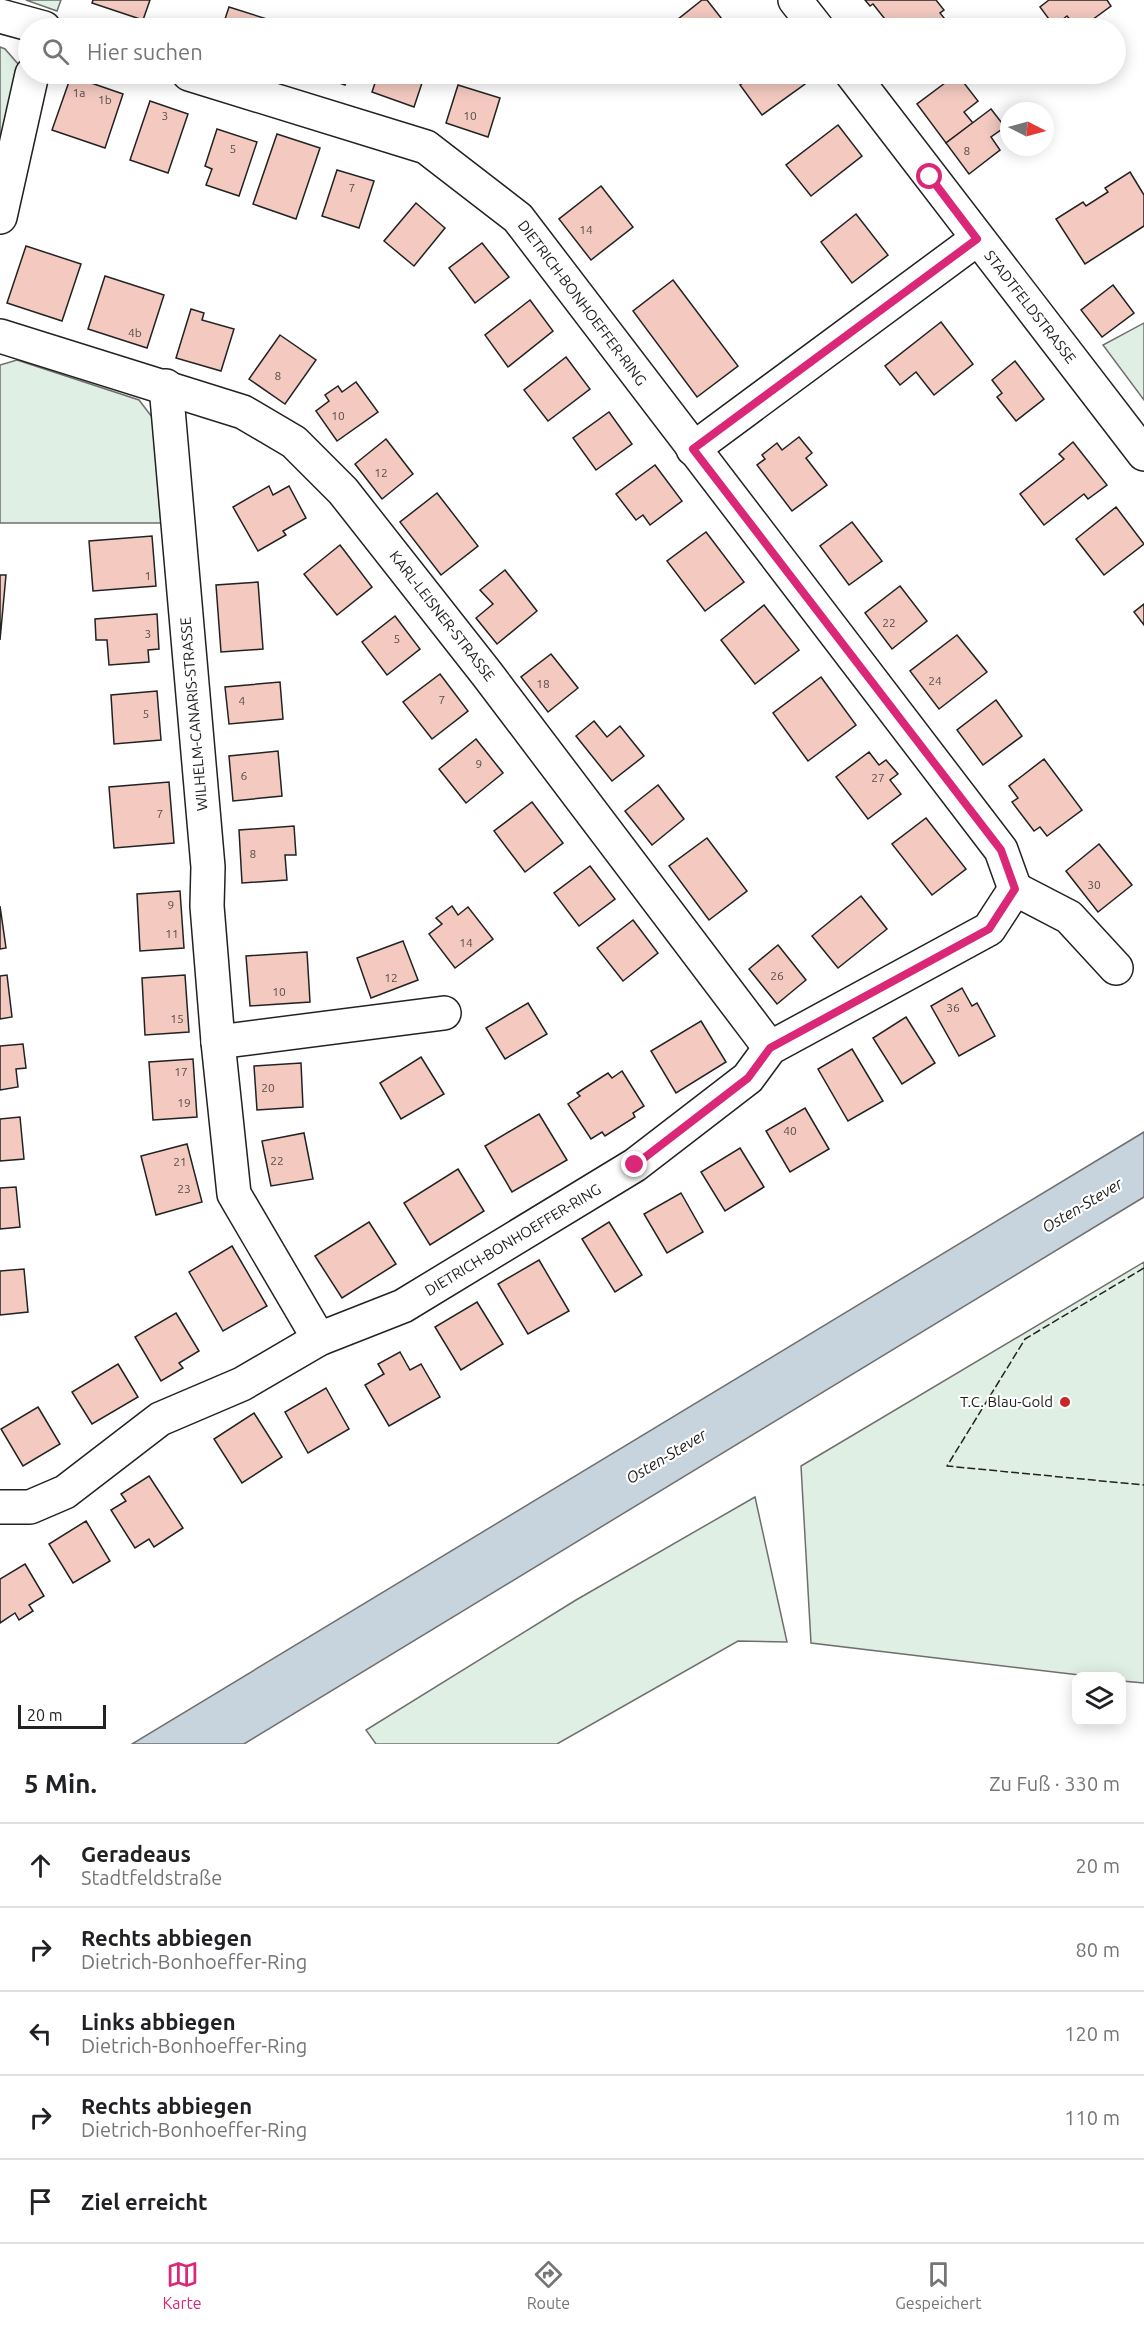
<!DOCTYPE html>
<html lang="de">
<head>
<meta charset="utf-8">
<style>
	:root { --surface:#fff; --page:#f2f2f2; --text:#202124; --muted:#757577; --line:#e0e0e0; --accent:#db2777 }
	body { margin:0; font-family:Ubuntu,sans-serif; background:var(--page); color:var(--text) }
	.controls { position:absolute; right:18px; bottom:18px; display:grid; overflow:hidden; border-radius:12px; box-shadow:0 3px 15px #0003 }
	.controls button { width:54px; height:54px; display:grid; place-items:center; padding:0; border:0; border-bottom:2px solid var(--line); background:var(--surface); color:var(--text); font:30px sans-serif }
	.compass { position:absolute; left:1000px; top:102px; width:54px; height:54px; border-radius:50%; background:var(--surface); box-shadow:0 3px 15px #0003; rotate:96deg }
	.scale { position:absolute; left:18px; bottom:15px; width:88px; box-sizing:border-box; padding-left:6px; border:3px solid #222; border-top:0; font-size:16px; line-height:21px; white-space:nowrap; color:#222; -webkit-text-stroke:4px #fff; paint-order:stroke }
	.stop { position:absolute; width:18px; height:18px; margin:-14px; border:4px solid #db2777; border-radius:50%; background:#fff }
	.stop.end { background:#db2777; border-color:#fff; box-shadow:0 2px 6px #0008 }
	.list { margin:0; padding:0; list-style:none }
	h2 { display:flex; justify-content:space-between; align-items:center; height:78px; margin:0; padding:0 24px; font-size:26px }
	h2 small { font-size:20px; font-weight:400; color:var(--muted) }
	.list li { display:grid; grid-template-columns:39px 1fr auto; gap:18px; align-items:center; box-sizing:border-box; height:84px; padding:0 24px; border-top:2px solid var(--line) }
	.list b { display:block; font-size:22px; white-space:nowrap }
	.list p { margin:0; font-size:20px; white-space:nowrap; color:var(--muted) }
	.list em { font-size:20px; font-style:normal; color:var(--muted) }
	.icon { flex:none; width:33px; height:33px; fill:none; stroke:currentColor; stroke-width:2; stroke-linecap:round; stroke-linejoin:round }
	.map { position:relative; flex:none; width:1144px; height:1744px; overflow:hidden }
	.search { position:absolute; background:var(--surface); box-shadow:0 3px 15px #0003; left:18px; right:18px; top:18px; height:66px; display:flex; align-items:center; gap:15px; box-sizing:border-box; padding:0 21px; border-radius:33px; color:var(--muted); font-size:22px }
	.sheet { height:498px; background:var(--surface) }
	nav { display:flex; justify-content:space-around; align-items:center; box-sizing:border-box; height:84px; border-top:2px solid var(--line); background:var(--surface); font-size:16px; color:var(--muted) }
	nav a { display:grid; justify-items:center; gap:3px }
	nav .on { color:var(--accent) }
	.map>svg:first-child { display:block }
</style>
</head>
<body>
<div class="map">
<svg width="1144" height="1744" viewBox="0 0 1144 1744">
	<rect width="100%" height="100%" fill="#fff"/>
	<g fill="#e0efe3" stroke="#6f6f6f" stroke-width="1.5">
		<path d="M26,0H61L57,11Z"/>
		<path d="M0,47L5,49L26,73L0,217Z"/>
		<path d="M1144,323V400L1103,345Z"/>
		<path d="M17,360L139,400L152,417L161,523H0V365Z"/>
		<path d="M1144,1262V1683L1122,1681V1676H1088L811,1643L801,1466Z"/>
		<path d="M755,1497L787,1642L738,1641L557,1744H376L366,1730L576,1600Z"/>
	</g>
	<path fill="#c7d3dd" stroke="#6f6f6f" stroke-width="1.5" d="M1144,1132V1197L244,1744H132Z"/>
	<g fill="#f3c9c0" stroke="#222" stroke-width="1.5">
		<path d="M93,0H150L143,20L92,3Z"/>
		<path d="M702,0H707L729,28H683L677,20Z"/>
		<path d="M865,0H936L944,10L940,13L952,28H892L873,4L870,6Z"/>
		<path d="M1049,0H1107L1111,6L1081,28H1077L1067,16L1054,26L1040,7Z"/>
		<path d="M229,7L270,20L267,28H222Z"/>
		<path d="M314,74H349L345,85Z"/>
		<path d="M378,74H425L414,107L372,92Z"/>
		<path d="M755,74H797L805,84L762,115L740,85Z"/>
		<path d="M957,74L978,101L964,112L973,123L946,143L917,104Z"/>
		<path d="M71,76L123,94L105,148L52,130Z"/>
		<path d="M458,85L500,98L488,137L446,123Z"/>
		<path d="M150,101L188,114L168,173L130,160Z"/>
		<path d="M991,109L1005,127L991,137L1000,150L969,174L946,143Z"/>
		<path d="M838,125L862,156L811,196L786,165Z"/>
		<path d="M217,129L257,142L239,196L206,185L212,169L205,166Z"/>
		<path d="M277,134L320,148L296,219L253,204Z"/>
		<path d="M337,170L374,181L359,228L322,216Z"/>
		<path d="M1130,172L1144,195V226L1085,264L1056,219L1083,202L1086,206L1108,192L1105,188Z"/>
		<path d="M601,186L633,227L591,260L559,219Z"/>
		<path d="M416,203L445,228L414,266L384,241Z"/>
		<path d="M856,214L888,255L852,283L821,242Z"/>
		<path d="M482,243L509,277L475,303L449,268Z"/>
		<path d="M26,246L81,264L62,321L7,303Z"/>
		<path d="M105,276L164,295L147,348L88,329Z"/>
		<path d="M673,280L738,366L697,397L633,311Z"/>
		<path d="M1113,285L1134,313L1102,337L1081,310Z"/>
		<path d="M530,300L553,331L508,367L485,335Z"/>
		<path d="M191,309L204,313L202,320L234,329L221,371L176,358Z"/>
		<path d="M941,322L973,364L934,395L916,372L900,385L885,366Z"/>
		<path d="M280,335L316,360L285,404L249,379Z"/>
		<path d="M566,357L590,389L548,421L524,390Z"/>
		<path d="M1015,361L1044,399L1016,421L997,397L1002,393L992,380Z"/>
		<path d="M356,382L378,412L337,441L316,411L329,401L325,395L338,386L342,392Z"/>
		<path d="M609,412L632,444L596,470L573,438Z"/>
		<path d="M799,437L812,453L806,458L827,485L792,511L757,465L765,459L762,455L777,443L782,450Z"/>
		<path d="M386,439L413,474L382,499L355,464Z"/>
		<path d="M1073,442L1107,485L1088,499L1084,494L1044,525L1020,494L1064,459L1059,454Z"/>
		<path d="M655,465L682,501L650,525L643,515L636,520L616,494Z"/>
		<path d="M269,486L273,495L289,486L306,518L283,531L286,535L258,551L233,507Z"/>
		<path d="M437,493L478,546L441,575L400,522Z"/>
		<path d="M1116,507L1144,544L1104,575L1076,539Z"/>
		<path d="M852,522L882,561L849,585L820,546Z"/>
		<path d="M706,532L744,582L705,611L667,561Z"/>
		<path d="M152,536L156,586L93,591L89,541Z"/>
		<path d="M340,545L372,587L337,615L304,574Z"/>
		<path d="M505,570L537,611L497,644L476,618L493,604L480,590Z"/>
		<path d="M0,575H6L0,640Z"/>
		<path d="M258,582L263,649L221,652L216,585Z"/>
		<path d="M900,586L927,621L892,649L865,613Z"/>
		<path d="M1144,604V625L1134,612Z"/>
		<path d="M764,605L799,650L755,684L721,640Z"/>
		<path d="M157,614L159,649L148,650L149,662L109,665L107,640H96L95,619Z"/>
		<path d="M395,616L420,649L387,675L362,642Z"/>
		<path d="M957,635L987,672L939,709L910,671Z"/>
		<path d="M551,654L578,688L548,712L521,677Z"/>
		<path d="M440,674L468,711L432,739L403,702Z"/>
		<path d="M821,677L856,725L808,761L773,713Z"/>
		<path d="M280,682L283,719L229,724L225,687Z"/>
		<path d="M157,691L161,740L114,744L111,695Z"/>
		<path d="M996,700L1022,736L983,765L957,730Z"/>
		<path d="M594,721L607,737L620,726L644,756L612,781L576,736Z"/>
		<path d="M476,739L503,773L466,803L439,769Z"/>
		<path d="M278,751L282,796L233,801L229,756Z"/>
		<path d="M869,752L879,765L886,760L898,774L890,780L901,794L868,819L836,777Z"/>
		<path d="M1044,759L1082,810L1047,836L1040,827L1034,831L1012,802L1018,798L1009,786Z"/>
		<path d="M169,782L174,843L114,848L109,787Z"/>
		<path d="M658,785L684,819L652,845L625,811Z"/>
		<path d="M532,802L563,843L525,872L494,831Z"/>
		<path d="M926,818L966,869L932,895L892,844Z"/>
		<path d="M294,826L296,855H285L287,880L242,883L239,830Z"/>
		<path d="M707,838L747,891L709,920L669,866Z"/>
		<path d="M1099,844L1132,885L1098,912L1066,871Z"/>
		<path d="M590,866L615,899L579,926L554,893Z"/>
		<path d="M180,891L184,948L140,951L137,894Z"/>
		<path d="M861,896L887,929L838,968L812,936Z"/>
		<path d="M0,906L6,948L0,949Z"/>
		<path d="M452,906L458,915L468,907L493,939L455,968L429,934L442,924L436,918Z"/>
		<path d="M633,920L658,953L623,981L597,948Z"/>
		<path d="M403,941L418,980L371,998L357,958Z"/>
		<path d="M778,945L806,980L777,1004L749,969Z"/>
		<path d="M307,952L310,1002L250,1006L246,956Z"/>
		<path d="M7,975L12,1017L0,1019V976Z"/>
		<path d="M185,975L189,1032L145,1035L142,978Z"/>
		<path d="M962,988L972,1006L977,1003L995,1036L959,1056L931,1006Z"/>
		<path d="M528,1003L547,1034L505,1059L486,1028Z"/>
		<path d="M906,1017L935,1063L902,1084L873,1038Z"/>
		<path d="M701,1021L726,1062L676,1093L651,1051Z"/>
		<path d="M23,1044L26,1068L16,1069L18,1087L0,1090V1046Z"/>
		<path d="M852,1049L883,1101L848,1121L818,1069Z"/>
		<path d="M421,1057L444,1094L401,1119L380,1083Z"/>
		<path d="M193,1059L197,1117L153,1120L149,1062Z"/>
		<path d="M301,1063L303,1107L257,1110L254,1066Z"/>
		<path d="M622,1071L644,1106L633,1113L635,1117L605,1136L602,1132L591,1139L568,1104L580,1096L577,1093L608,1073L612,1078Z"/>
		<path d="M805,1108L829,1149L790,1172L766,1131Z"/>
		<path d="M539,1114L567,1160L512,1192L485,1146Z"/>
		<path d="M20,1117L24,1159L0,1161V1119Z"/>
		<path d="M304,1133L313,1179L271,1186L262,1141Z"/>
		<path d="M187,1144L202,1202L156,1215L141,1156Z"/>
		<path d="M740,1148L764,1187L725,1211L701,1172Z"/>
		<path d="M458,1169L484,1211L430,1245L404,1203Z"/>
		<path d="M16,1187L20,1227L0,1229V1188Z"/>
		<path d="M681,1193L703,1232L667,1253L644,1214Z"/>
		<path d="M369,1222L396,1264L342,1298L315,1256Z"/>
		<path d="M609,1222L642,1275L615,1292L582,1239Z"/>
		<path d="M232,1246L267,1306L223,1331L189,1272Z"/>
		<path d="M539,1260L569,1311L528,1334L498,1284Z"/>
		<path d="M24,1269L28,1312L0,1315V1271Z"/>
		<path d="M477,1302L503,1344L461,1370L435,1327Z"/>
		<path d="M176,1313L199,1351L179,1363L183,1368L161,1381L135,1337Z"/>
		<path d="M400,1352L410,1370L421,1364L440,1397L389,1426L365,1385L384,1374L378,1364Z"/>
		<path d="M118,1364L138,1397L92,1424L72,1392Z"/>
		<path d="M326,1388L349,1429L308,1453L285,1412Z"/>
		<path d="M38,1407L60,1444L23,1466L1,1429Z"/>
		<path d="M254,1413L282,1457L242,1483L214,1439Z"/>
		<path d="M149,1476L183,1528L154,1547L149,1539L135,1548L111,1510L126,1501L121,1494Z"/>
		<path d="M86,1521L110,1561L73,1583L49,1544Z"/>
		<path d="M25,1564L44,1596L29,1605L33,1611L19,1620L15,1613L0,1623V1579Z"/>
	</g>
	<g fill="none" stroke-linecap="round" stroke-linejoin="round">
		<g stroke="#222" stroke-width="36">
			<g id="minor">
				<path d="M795,0L817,28"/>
				<path d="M0,16L44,28"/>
				<path d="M852,74L1144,454"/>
				<path d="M0,217L32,74"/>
				<path d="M0,336L243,412L294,442L343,491L487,674L770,1048"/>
				<path d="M166,386L208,867L207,906L218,1042L234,1194L319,1339"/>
				<path d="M693,449L977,239"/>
				<path d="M1015,889L1069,917L1116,968"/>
				<path d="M218,1042L444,1013"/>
				<path d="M0,1507H30L65,1492L160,1419L242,1384L319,1339L403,1306L635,1165L748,1078L770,1048L989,929L1015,889L1001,850L518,218L426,147L189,74"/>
			</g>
		</g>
		<use href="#minor" stroke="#fff" stroke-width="33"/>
		<path stroke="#222" stroke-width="1.5" stroke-dasharray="8 3" stroke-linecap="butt" d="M1144,1268L1025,1339L947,1466L1144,1485"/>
	</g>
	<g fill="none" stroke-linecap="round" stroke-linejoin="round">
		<path stroke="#db2777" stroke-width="8" d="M635,1165L748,1078L770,1048L989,929L1015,889L1001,850L693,449L977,239L930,177"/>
	</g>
	<circle fill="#c62828" stroke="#fff" stroke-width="2" cx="1065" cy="1402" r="6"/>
	<g text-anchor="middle" stroke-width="4.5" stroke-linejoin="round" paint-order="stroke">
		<g font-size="12" fill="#564c4a">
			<text x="79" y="97">1a</text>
			<text x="105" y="104">1b</text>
			<text x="165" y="120">3</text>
			<text x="470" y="120">10</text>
			<text x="233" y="153">5</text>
			<text x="967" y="155">8</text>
			<text x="352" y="192">7</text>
			<text x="586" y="234">14</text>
			<text x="135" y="337">4b</text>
			<text x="278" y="380">8</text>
			<text x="338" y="420">10</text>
			<text x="381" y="477">12</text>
			<text x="148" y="580">1</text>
			<text x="889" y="627">22</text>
			<text x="148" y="638">3</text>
			<text x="397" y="643">5</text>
			<text x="935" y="685">24</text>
			<text x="543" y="688">18</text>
			<text x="442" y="704">7</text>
			<text x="242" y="705">4</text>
			<text x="146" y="718">5</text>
			<text x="479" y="768">9</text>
			<text x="244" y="780">6</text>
			<text x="878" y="782">27</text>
			<text x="160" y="818">7</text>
			<text x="253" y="858">8</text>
			<text x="1094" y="889">30</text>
			<text x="171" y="909">9</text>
			<text x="172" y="938">11</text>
			<text x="466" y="947">14</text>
			<text x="777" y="980">26</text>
			<text x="391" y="982">12</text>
			<text x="279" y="996">10</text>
			<text x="953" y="1012">36</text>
			<text x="177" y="1023">15</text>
			<text x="181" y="1076">17</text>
			<text x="268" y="1092">20</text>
			<text x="184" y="1107">19</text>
			<text x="790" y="1135">40</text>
			<text x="277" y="1165">22</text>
			<text x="180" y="1166">21</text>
			<text x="184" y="1193">23</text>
		</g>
		<g font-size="15" fill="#222" stroke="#fff">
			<text transform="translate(582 303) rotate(53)" y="5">DIETRICH-BONHOEFFER-RING</text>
			<text transform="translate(1030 307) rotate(52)" y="5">STADTFELDSTRASSE</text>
			<text transform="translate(442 616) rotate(52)" y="5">KARL-LEISNER-STRASSE</text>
			<text transform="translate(194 714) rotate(-95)" y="5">WILHELM-CANARIS-STRASSE</text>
			<text transform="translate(513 1240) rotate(-31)" y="5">DIETRICH-BONHOEFFER-RING</text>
		</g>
		<g font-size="15" fill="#222" stroke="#fff" text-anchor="end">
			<text x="1053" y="1407">T.C. Blau-Gold</text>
		</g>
		<g font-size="16" font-style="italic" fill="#222" stroke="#fff">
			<text transform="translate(1082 1205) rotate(-31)" y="6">Osten-Stever</text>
			<text transform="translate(666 1456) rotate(-31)" y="6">Osten-Stever</text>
		</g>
	</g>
</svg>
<div class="controls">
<button><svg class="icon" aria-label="layers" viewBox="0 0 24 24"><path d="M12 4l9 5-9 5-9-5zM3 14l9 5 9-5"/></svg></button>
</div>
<svg class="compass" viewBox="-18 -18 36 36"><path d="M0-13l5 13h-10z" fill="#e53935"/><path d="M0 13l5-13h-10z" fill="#757577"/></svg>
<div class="scale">20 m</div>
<div class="stop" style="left:930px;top:177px"></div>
<div class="stop end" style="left:635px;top:1165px"></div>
<div class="search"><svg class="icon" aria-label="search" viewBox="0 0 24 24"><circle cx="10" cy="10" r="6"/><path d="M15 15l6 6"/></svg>Hier suchen</div>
</div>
<section class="sheet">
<h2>5 Min.<small>Zu Fuß · 330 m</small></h2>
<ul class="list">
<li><svg class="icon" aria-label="ahead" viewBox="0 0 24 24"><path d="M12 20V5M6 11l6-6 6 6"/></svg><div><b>Geradeaus</b><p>Stadtfeldstraße</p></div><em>20 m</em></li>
<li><svg class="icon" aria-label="right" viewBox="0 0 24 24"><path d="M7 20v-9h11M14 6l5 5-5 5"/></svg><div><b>Rechts abbiegen</b><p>Dietrich-Bonhoeffer-Ring</p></div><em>80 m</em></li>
<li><svg class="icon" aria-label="left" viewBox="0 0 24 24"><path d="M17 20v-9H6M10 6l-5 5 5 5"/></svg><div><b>Links abbiegen</b><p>Dietrich-Bonhoeffer-Ring</p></div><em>120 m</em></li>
<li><svg class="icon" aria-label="right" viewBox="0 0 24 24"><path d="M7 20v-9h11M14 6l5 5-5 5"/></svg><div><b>Rechts abbiegen</b><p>Dietrich-Bonhoeffer-Ring</p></div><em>110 m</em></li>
<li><svg class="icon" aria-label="arrive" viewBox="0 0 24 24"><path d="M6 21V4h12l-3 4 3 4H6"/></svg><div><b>Ziel erreicht</b></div></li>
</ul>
</section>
<nav>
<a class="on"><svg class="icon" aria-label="map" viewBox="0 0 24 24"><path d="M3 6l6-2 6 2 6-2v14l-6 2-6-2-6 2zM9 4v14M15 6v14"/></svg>Karte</a>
<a><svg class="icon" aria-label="directions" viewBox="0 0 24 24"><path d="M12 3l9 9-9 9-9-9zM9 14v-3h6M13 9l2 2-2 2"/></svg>Route</a>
<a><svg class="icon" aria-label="saved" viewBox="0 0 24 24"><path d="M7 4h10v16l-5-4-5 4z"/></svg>Gespeichert</a>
</nav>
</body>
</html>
